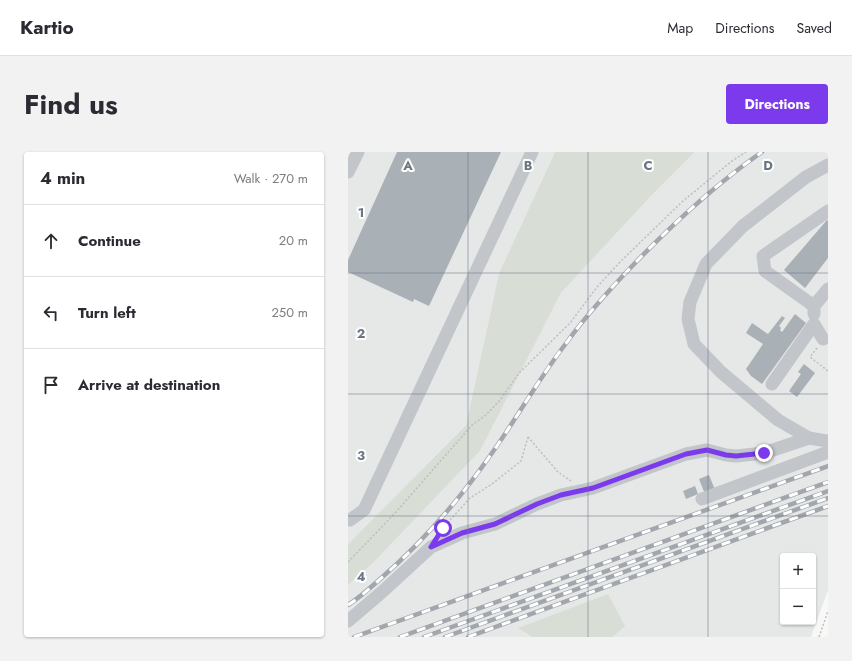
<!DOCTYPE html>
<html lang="en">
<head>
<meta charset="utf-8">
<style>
	:root { --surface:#fff; --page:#f2f2f3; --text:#2b2b33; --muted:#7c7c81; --line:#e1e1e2; --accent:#7c3aed }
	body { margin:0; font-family:Jost,sans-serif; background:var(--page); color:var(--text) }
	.controls { position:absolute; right:12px; bottom:12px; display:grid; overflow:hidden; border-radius:4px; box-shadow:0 1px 3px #0004 }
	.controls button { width:36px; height:36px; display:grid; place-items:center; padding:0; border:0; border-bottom:1px solid var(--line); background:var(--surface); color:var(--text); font:20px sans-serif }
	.stop { position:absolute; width:12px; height:12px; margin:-9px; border:3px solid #7c3aed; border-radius:50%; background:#fff }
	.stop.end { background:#7c3aed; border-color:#fff; box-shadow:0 1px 4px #0008 }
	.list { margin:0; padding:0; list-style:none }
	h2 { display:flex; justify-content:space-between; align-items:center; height:52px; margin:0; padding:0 16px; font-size:17px }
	h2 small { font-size:13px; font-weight:400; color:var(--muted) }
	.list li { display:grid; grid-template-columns:26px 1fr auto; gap:12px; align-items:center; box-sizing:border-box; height:72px; padding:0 16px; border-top:1px solid var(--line) }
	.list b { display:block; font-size:15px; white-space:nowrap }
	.list em { font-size:13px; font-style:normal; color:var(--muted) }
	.icon { flex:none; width:22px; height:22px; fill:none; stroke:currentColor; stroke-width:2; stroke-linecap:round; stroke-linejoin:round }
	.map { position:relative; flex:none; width:480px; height:485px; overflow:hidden; border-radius:4px }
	header { display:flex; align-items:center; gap:24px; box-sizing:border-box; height:56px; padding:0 20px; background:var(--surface); border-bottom:1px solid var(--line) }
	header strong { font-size:19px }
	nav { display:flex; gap:22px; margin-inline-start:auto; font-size:14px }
	.intro { display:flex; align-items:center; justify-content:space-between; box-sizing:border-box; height:96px; padding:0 24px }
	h1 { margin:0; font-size:28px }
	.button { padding:10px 18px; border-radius:4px; background:var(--accent); color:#fff; font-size:14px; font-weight:700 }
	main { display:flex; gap:24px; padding:0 24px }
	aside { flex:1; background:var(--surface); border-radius:4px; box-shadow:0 1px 3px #0004 }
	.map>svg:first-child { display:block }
</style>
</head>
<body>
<header>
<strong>Kartio</strong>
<nav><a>Map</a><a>Directions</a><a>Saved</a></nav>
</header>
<div class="intro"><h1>Find us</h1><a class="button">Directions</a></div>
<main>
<aside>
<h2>4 min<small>Walk · 270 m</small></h2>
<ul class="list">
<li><svg class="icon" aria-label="ahead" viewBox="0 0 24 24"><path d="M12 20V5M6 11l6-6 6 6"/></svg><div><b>Continue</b></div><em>20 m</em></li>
<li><svg class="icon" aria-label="left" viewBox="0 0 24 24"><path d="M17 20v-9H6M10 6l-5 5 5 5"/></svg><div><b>Turn left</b></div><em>250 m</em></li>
<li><svg class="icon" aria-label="arrive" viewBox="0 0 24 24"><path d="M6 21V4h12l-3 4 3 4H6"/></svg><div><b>Arrive at destination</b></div></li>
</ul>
</aside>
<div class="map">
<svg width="480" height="485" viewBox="0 0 480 485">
	<rect width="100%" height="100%" fill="#f8f8f6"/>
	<g fill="#e6e7e7" fill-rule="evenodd">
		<path d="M0,0H207L151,121L118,273L0,392Z"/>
		<path d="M347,0H480V438L463,485H0V433L24,412L132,299L213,141L302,45ZM435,404H465V470H435Z"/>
	</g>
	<g fill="#d8ddd5">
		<path d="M207,0H347L302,45L213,141L132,299L24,412L0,433V392L118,273L151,121Z"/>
		<path d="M260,442L277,474L264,485H185L170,476Z"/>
	</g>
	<g fill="#a9b0b6">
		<path d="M49,0H153L81,154L66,147L65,150L0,120V108Z"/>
		<path d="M479,68L480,69V106L457,136L436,118Z"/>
		<path d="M447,162L458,171L414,232L403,224L398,217L415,192L398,181L404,171L420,182L434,164L437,166L431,174L433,176L432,178L434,180Z"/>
		<path d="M456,212L467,221L449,245L441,239L453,222L450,220Z"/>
		<path d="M361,323L367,338L357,342L351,327Z"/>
		<path d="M347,334L350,342L338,347L335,339Z"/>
	</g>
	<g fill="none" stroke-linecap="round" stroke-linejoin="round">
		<g stroke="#bcbec1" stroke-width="1.5" stroke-dasharray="2 2" stroke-linecap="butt">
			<path d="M469,196L462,205L480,219"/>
			<path d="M180,285L210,320L223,329"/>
			<path d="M94,377L122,346L144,332L173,309L180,285"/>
			<path d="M0,410L48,360L124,273L138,263L152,248L172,220L222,171L249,135L272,110L336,48L384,9L398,0"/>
			<path d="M471,485L480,459"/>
		</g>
		<g stroke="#c2c5c9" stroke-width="13">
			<path d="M0,20L10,0"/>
			<path d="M466,154L417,119L415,104L480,59"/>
			<path d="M466,162V154L480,137"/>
			<path d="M424,232L466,172L475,187"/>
			<path d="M461,286L430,268L373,220L346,192L340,167L342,150L358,112L395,74L458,25L480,13"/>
			<path d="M354,347L480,300"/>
			<path d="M0,368H2L16,358L184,0"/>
			<path d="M0,469L34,440L83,395L114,381L147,372L189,352L213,343L245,336L338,302L359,298L378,303L388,304L416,301L461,286L480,289"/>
		</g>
		<g stroke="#a1a7ad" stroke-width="4.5">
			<g id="rail">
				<path d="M0,453C11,446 21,437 31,428C75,390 112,347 144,301C170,264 192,225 219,190C240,161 263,136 288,110C327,70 368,32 414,0"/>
				<path d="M6,485L480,314"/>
				<path d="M52,485L480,330"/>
				<path d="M76,485L480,339"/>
				<path d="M97,485L480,346"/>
				<path d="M120,485L480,354"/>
			</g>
		</g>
		<use href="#rail" stroke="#fff" stroke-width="3" stroke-dasharray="9" stroke-linecap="butt"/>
	</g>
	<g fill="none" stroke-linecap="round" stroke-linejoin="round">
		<path stroke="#7c3aed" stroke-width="5" d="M95,376L83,395L114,381L147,372L189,352L213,343L245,336L338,302L359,298L378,303L388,304L416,301"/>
	</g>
	<path fill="none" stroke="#697785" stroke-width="1" stroke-opacity="0.55" d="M120,0V485M240,0V485M360,0V485M0,121H480M0,242H480M0,364H480"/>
	<g font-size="13" text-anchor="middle" font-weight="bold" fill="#697785" stroke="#fff" stroke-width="4" stroke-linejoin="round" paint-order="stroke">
		<text x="60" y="18">A</text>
		<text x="180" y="18">B</text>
		<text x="300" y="18">C</text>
		<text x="420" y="18">D</text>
		<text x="13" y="65">1</text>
		<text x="13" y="186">2</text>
		<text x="13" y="308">3</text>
		<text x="13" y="429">4</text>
	</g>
</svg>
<div class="controls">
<button>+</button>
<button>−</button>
</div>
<div class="stop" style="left:95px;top:376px"></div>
<div class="stop end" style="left:416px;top:301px"></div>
</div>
</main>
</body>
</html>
